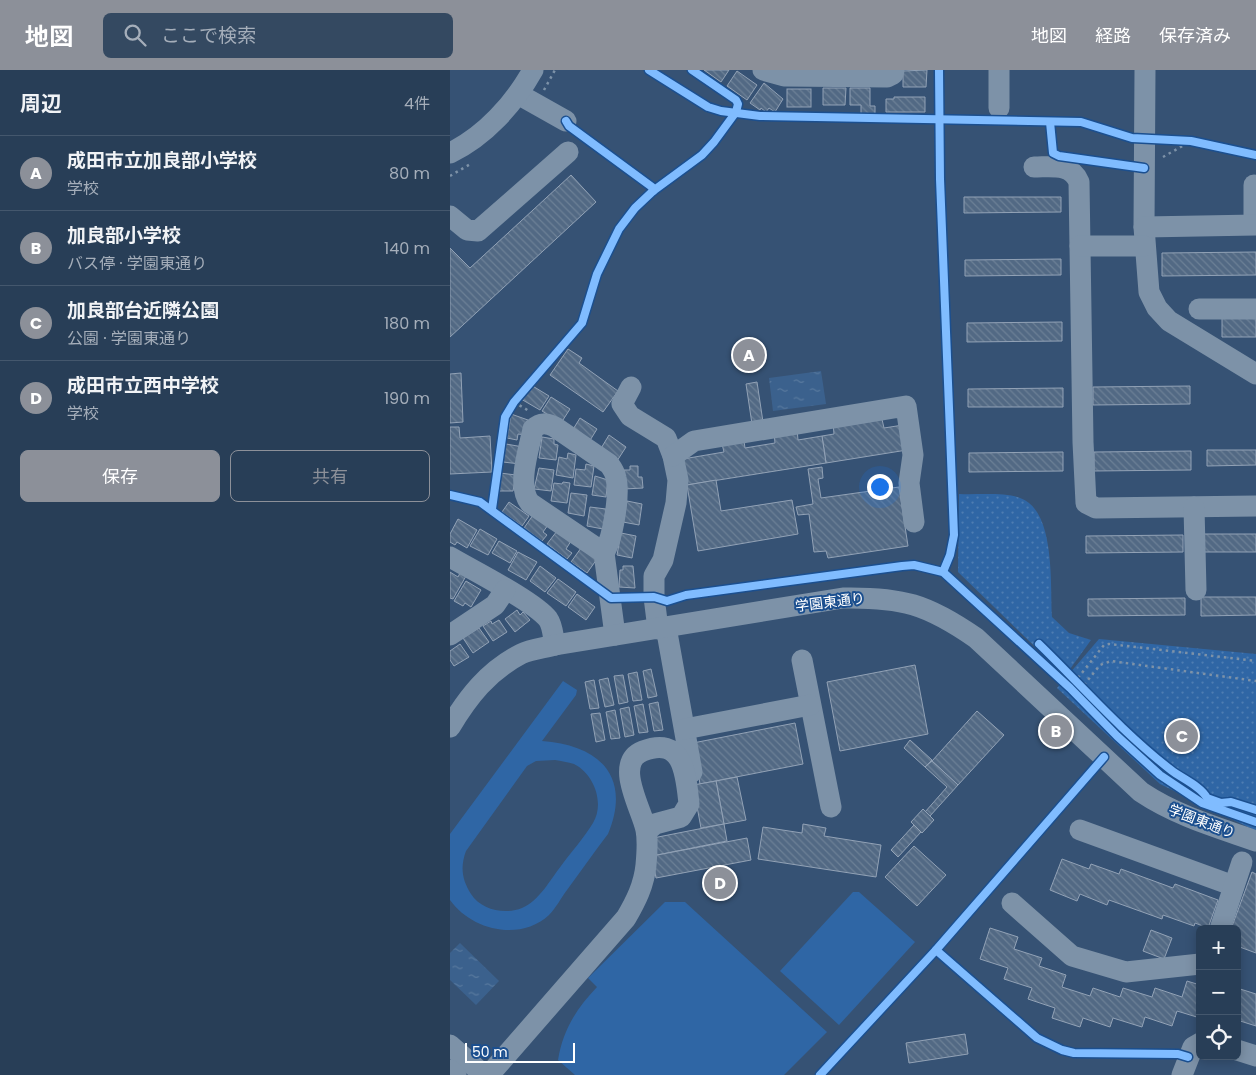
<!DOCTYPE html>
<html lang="ja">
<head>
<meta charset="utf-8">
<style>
	:root { --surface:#283e57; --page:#344961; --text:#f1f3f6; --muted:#a5aeba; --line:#44576d; --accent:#8c9099 }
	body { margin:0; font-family:Poppins,"Noto Sans JP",sans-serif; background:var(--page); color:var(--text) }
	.controls { position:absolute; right:15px; bottom:15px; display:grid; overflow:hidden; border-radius:8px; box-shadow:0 2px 12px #0003 }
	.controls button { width:45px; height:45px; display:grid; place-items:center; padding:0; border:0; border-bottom:1px solid var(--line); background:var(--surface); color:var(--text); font:25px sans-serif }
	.scale { position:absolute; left:15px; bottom:12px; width:110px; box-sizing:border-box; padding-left:5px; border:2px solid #fff; border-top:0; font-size:14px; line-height:18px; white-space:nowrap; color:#fff; -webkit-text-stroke:4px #1b4f8f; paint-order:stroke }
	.you { position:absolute; left:429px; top:416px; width:18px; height:18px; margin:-12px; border:4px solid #fff; border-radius:50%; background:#1a73e8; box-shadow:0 0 0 8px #1a73e833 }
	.badge { display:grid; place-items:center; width:32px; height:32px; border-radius:50%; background:var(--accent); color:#fff; font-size:16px; font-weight:700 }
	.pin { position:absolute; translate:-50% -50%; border:2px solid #fff; box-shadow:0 1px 5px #0006 }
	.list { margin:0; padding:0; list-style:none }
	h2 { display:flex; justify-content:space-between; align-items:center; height:65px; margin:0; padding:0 20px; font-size:21px }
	h2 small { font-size:16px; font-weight:400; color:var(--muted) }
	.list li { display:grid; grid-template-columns:32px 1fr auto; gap:15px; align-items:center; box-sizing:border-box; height:75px; padding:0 20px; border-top:1px solid var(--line) }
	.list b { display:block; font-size:19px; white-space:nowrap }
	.list p { margin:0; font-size:16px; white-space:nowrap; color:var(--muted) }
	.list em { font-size:16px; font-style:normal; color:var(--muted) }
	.actions { display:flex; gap:10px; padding:15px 20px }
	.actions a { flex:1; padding:11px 0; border:1px solid var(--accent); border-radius:8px; text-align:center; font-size:18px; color:var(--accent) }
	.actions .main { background:var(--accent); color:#fff }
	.icon { flex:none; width:28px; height:28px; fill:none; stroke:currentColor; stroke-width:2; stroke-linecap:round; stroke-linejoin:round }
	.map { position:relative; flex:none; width:806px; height:1005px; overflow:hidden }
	header { display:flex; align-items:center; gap:30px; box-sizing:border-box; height:70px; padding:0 25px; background:var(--accent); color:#fff }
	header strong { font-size:24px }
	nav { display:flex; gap:28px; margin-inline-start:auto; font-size:18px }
	.search { width:350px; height:45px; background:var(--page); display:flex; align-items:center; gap:12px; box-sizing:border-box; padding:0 18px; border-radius:8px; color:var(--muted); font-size:19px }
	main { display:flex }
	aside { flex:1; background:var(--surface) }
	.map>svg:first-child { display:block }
</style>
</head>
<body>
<header>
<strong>地図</strong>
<div class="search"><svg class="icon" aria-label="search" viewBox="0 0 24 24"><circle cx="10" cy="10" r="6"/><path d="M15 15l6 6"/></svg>ここで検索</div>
<nav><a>地図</a><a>経路</a><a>保存済み</a></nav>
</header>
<main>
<aside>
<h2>周辺<small>4件</small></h2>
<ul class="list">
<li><span class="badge">A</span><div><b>成田市立加良部小学校</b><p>学校</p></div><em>80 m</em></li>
<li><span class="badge">B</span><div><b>加良部小学校</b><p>バス停 · 学園東通り</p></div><em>140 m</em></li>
<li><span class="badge">C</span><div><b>加良部台近隣公園</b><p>公園 · 学園東通り</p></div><em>180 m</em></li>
<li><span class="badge">D</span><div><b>成田市立西中学校</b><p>学校</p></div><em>190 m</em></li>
</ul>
<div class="actions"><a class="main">保存</a><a>共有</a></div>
</aside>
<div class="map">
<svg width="806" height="1005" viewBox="0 0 806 1005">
	<defs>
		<pattern id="park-dots" width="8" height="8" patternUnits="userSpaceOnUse" patternTransform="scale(1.25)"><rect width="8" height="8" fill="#2f66a5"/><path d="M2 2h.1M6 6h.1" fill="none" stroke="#4e7db2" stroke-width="1.8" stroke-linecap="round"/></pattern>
		<pattern id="water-ripples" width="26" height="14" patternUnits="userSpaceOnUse" patternTransform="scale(1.25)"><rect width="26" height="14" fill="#3b618d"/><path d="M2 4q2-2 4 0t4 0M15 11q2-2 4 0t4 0" fill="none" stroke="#58799e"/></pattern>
		<pattern id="building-back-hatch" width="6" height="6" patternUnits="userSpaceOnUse" patternTransform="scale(1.25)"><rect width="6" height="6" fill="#526984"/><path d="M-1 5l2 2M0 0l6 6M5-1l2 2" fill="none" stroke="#6c8096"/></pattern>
	</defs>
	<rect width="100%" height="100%" fill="#365274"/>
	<g fill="url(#park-dots)">
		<path d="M509,424C526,425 555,422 570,428C606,440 600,516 602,547L619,563L641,570L615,606L508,502Z"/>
		<path d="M649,569L806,584V761L710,714L607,618Z"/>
	</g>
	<g fill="#2f66a5" fill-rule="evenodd">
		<path d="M113,611L127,620L126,625L92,671C149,675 182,706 158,764C144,782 131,801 117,820C111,828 106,838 99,845C70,872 21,860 0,830V764ZM105,690C111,691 118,692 124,694C144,704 155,733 143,753C134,768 121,782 111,796C100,810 89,831 72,838C55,845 31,840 21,824C12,810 10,797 16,781L77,696L86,691Z"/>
		<path d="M403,822H409L465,872L389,955L330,901Z"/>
		<path d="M215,832H235L377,962L334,1005H125L108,990C113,960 126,939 147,917L138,908Z"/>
	</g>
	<g fill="url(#water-ripples)">
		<path d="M371,301L376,334L323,341L319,308Z"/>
		<path d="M10,873L49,911L26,935L0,910V883Z"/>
	</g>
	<g fill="url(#building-back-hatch)" stroke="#92a2b6">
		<path d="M254,0H279L271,12Z"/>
		<path d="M477,0L476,17H453V1Z"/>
		<path d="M287,1L307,15L297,30L277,16Z"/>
		<path d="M314,13L333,29L325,42L319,38L316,42L311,38L310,40L300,33Z"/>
		<path d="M373,18H396L395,35H373Z"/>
		<path d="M400,18H420V36H425V44H411V35H400Z"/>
		<rect x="337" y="19" width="24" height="18"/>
		<path d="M444,27H475V42H436V29H444Z"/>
		<path d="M121,105L146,132L0,267V178L20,198Z"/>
		<path d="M514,127H611V142L514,143Z"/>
		<path d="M806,182V205L712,206V183Z"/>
		<path d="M611,189V205L515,206V190Z"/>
		<path d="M806,246V267H772V247Z"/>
		<path d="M612,252V271L517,272V253Z"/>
		<path d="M118,279L132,288L129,293L168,321L153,342L100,305Z"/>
		<path d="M11,303L13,352L0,353V304Z"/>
		<path d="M307,312L313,352L302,354L296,314Z"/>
		<path d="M81,315L99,326L90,340L71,329Z"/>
		<path d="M740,316V334L643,335V317Z"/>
		<path d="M613,318V337H518V319Z"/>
		<path d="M101,327L120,339L111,353L92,341Z"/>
		<path d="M61,344L78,350L76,365L68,364L67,370L57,368Z"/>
		<path d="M431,345L434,358L453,355L457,380L376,393L372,366L384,364L383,353Z"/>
		<path d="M130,348L147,359L139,372L122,361Z"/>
		<path d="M0,357H9L10,368L40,366L42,402L0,404Z"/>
		<path d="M347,359L348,370L372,366L376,393L237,415L233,389L274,382L272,374L294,371L295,378L325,373L324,363Z"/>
		<path d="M159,365L176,377L167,391L150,380Z"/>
		<path d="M92,367L104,369V374L108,375L106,390L89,388Z"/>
		<path d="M56,374L73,377L70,394L53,392Z"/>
		<path d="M757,380H806V395L757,396Z"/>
		<path d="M741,381V400L644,401V382Z"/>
		<path d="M613,382V401L519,402V383Z"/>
		<path d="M118,383L126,385L123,408L106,405L109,387L117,389Z"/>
		<path d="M136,394L144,396L141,417L124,415L126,399L135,400Z"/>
		<path d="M180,396H188V407H192L193,418L174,419V400H180Z"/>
		<path d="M372,397L373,408L368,409L371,428L449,417L458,476L378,488L376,481L364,482L359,444L348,445L346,437L363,434L358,399Z"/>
		<path d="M89,398L104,400L101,421L84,419Z"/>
		<path d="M50,403L66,405L63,421H47Z"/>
		<path d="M145,406L158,410L156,427L142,425Z"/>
		<path d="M266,410L271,441L342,430L348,464L248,481L237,415Z"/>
		<path d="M113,412L120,413L117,433L101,431L104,413L112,414Z"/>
		<path d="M121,423L137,425L134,446L118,443Z"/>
		<path d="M177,431L192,434L189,455L173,452Z"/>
		<path d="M59,432L79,446L72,456L52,442Z"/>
		<path d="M140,437L156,439L153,459L137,456Z"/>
		<path d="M83,445L98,455L93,462L97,465L92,471L74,458Z"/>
		<path d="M8,449L27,460L17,478L7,472L5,475L0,472V464Z"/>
		<path d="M30,459L47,469L38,485L20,476Z"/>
		<path d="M107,461L121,471L116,479L122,483L117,489L97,474Z"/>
		<path d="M171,463L186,466L182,488L167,485Z"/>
		<rect x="750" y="464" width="56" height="18"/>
		<path d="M733,465V482L636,483V466Z"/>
		<path d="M49,471L67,481L60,493L42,483Z"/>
		<path d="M131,478L147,489L137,503L121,492Z"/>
		<path d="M68,482L87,492L76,510L58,500Z"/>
		<path d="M90,496L106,508L95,522L80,511Z"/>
		<path d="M173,496H183L185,518L169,517L170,500H173Z"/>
		<path d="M0,502L8,507L10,503L16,506L3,529L0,528Z"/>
		<path d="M108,509L126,522L116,536L97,523Z"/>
		<path d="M16,511L31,520L21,537L15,533L13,536L4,531Z"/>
		<path d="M127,524L145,537L136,550L118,537Z"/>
		<path d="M751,527H806V545L751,546Z"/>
		<path d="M735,528V545L638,546V529Z"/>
		<path d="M67,540L70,545L73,542L80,550L65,562L55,549Z"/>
		<path d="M49,550L57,562L43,571L33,556L41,551L42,554Z"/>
		<path d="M29,558L39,572L23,583L13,568Z"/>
		<path d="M10,574L19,587L4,596L0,590V581Z"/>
		<path d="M465,595L478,664L390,681L377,612Z"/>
		<path d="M201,599L207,626L198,628L193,601Z"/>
		<path d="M187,602L192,630L183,631L178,604Z"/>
		<path d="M173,605L178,632L169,634L164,606Z"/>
		<path d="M158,608L164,635L155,637L149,610Z"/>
		<path d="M144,610L149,638L140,639L135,612Z"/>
		<path d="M208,632L213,660L204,661L199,634Z"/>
		<path d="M193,634L198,662L189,663L184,636Z"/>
		<path d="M179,637L184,665L175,667L170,639Z"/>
		<path d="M165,640L170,668L161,669L156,642Z"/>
		<path d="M527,641L554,665L508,715L482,691Z"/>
		<path d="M150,643L155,670L146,672L141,644Z"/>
		<path d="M345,653L353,694L250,714L243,673Z"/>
		<path d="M460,670L482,690L475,697L454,678Z"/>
		<path d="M482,691L508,715L480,746L475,742L497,717L475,697Z"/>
		<path d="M287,707L296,750L274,754L266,711Z"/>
		<path d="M266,711L274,754L251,758L243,715Z"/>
		<path d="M473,739L484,750L472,763L461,752Z"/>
		<path d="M274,754L277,771L202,786L198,769Z"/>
		<path d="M353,754L376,758L374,766L431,775L426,807L308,789L313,757L352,763Z"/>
		<path d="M464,755L471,762L448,787L441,780Z"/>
		<path d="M297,768L301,790L206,808L202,786Z"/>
		<path d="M464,776L496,805L467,836L435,807Z"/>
		<path d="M612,789L639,799L641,794L669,804L671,799L723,818L725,814L768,830L758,858L745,853L744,856L713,845L712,849L659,830L657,835L630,824L627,831L600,820Z"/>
		<path d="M802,802L806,804V883L787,876V859H781Z"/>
		<path d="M540,858L568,867L564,879L592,888L589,896L616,905L612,917L640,926L643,918L670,927L673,918L702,927L705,918L732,927L737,911L750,915V948L727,941L722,956L695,947L692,957L663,948L660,957L633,948L630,957L602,948L605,938L578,929L582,918L554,909L558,898L530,889Z"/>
		<path d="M701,860L722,868L714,889L693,881Z"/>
		<path d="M787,918L806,924V956L787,950Z"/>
		<path d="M515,964L518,984L459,993L456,973Z"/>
	</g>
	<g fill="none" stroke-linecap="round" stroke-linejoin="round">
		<g stroke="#7d92a8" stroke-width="2.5" stroke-dasharray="2.5 4" stroke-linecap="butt">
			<path d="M94,20L105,0"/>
			<path d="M713,87L741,71"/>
			<path d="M0,106L22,93"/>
			<path d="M64,332L79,341"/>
			<path d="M620,618L654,575L659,574L806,591"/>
			<path d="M626,625L650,595L661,591L806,611"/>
		</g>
		<g stroke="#7d92a8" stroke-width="21">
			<path d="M313,0L334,6L437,7L443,4L444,0"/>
			<path d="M549,0V38"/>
			<path d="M695,0L694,157L699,222L707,238L719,251L806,304"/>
			<path d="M68,24L116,51"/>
			<path d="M0,83C35,66 64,34 83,0"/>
			<path d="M584,97C602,97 621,93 629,112L633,372L636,433L646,438L806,436"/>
			<path d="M0,146L17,160L28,161L118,82"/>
			<path d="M804,154V115"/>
			<path d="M694,157L806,155"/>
			<path d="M630,176H694"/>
			<path d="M749,239H806"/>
			<path d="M181,317L172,334L180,346L216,368L223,386L228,410L226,433L213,490L204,506V527L208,559"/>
			<path d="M223,386L244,371L456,336L463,385L459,413L464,452"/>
			<path d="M744,437L746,520"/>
			<path d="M154,483C163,468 170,425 166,408C165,402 162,398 159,394L105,357C96,353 91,352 83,359C79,379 66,416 80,433L154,483L165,565"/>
			<path d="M0,487C22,500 84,531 98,549C103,556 103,567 105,575"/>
			<path d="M216,557L242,702"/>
			<path d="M0,565L45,535L55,520"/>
			<path d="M352,590L381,737"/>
			<path d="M0,657C18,627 38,601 71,584C81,579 94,578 105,575L393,528C452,527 477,534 526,568L691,722C727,746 766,757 806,771"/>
			<path d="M235,659L360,635"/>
			<path d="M630,760L784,816"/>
			<path d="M562,833L622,886L676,902L750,894"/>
			<path d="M770,859L792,792"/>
			<path d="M0,975L34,1005"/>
			<path d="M787,980L806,986"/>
			<path d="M0,1000L6,1005"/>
			<path d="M39,1005L176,848C186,831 194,815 196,795C197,784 198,770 196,760C192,739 163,693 193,681C234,665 236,706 239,734L231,747L205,754L197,761"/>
			<path d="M732,1005L743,977L750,973"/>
		</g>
		<g stroke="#1b4f8f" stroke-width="11">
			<g id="cycleway">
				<path d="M199,0L258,37L271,41L310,46L631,52L682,68L741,71L806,85"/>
				<path d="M489,0L490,109L504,465L500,485L493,502"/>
				<path d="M116,51L119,56L202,117L203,121"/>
				<path d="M600,52L603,83L609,86L694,98"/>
				<path d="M0,425L30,432L161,528L204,527L217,531L236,525L452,496L464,495L493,502L620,618L667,666L710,705L752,733L806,752"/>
				<path d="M42,439L55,347L64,332L132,253L147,204L169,159L185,138L203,121L252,85L264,72L286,42L288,34L286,30L242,0"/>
				<path d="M589,574C632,616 673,663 721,700C731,708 751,716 757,728L771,733L781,732L806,740"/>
				<path d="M486,880L587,968L612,980L624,983L728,984L738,987"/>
				<path d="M370,1005L486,880L654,687"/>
			</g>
		</g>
		<use href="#cycleway" stroke="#80bcff" stroke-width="8"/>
	</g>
	<g text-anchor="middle" stroke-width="4" stroke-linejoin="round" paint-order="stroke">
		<g font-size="14" fill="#fff" stroke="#1b4f8f">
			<text transform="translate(380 532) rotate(-7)" y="5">学園東通り</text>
			<text transform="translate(752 751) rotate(21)" y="5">学園東通り</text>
		</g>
	</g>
</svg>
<div class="controls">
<button>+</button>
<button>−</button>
<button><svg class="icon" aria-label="locate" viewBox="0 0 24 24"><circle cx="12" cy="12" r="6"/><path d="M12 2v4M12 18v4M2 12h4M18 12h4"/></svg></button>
</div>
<div class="scale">50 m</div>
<div class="you"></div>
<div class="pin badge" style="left:299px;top:285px">A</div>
<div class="pin badge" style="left:606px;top:661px">B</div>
<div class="pin badge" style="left:732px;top:666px">C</div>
<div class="pin badge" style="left:270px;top:813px">D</div>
</div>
</main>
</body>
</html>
